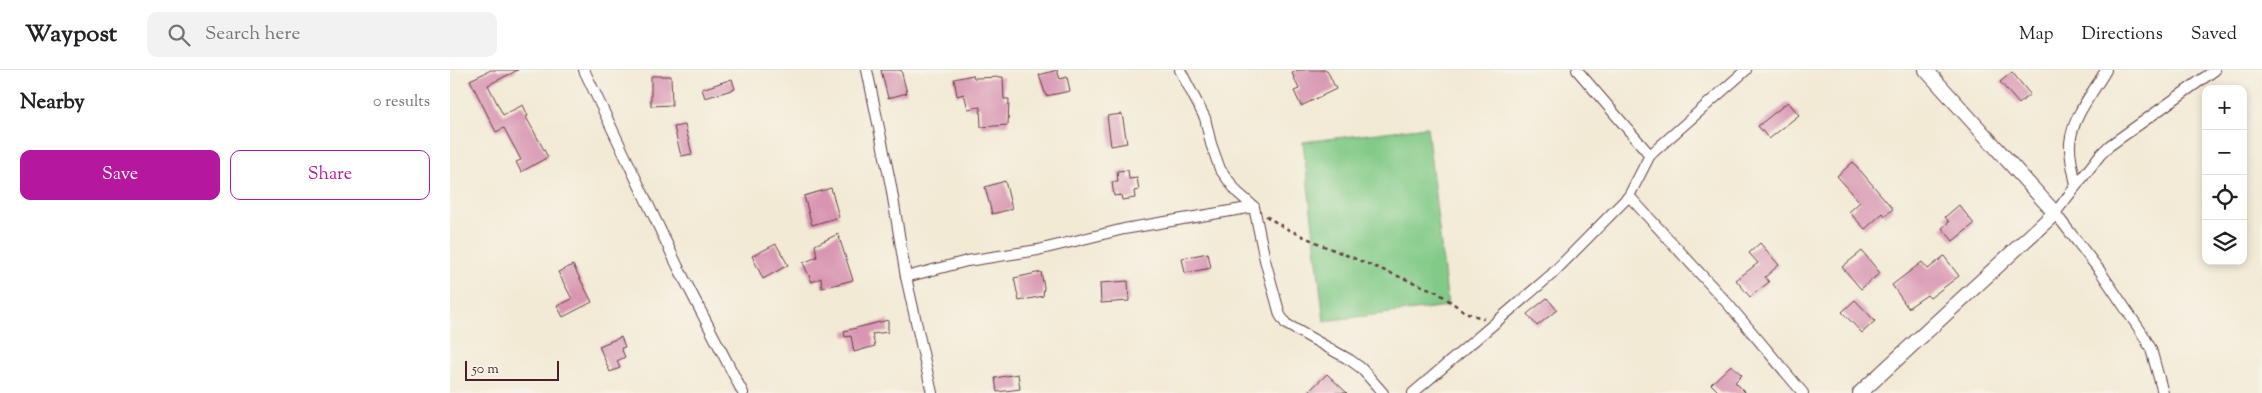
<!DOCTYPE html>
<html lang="en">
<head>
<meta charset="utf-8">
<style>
	:root { --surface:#fff; --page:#f2f2f2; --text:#202124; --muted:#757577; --line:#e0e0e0; --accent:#b5179e }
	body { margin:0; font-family:"Sorts Mill Goudy",serif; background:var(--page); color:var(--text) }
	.controls { position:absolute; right:15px; top:15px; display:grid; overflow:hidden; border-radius:10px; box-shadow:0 2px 8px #0003 }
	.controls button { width:45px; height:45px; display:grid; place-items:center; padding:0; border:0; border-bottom:1px solid var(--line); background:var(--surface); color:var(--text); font:25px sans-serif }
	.scale { position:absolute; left:15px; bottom:12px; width:94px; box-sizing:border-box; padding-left:5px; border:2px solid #4a1f2b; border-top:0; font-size:14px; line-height:18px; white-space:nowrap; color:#4a1f2b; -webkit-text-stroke:4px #f7f3e8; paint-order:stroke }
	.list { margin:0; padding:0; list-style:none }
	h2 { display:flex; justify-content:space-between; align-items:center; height:65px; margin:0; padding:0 20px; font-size:21px }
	h2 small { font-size:16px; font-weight:400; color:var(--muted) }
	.actions { display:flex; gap:10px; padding:15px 20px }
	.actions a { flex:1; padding:11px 0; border:1px solid var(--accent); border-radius:10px; text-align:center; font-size:18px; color:var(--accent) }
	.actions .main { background:var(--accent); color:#fff }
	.icon { flex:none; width:28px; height:28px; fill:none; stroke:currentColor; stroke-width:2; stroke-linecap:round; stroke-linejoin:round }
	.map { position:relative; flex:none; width:1812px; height:323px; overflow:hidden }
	header { display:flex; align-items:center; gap:30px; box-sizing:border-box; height:70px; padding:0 25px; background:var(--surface); border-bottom:1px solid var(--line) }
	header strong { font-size:24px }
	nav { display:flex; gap:28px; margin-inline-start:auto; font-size:18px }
	.search { width:350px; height:45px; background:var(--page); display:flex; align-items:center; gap:12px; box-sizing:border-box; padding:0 18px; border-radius:10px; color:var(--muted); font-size:19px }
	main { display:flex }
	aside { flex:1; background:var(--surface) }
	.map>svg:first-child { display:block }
</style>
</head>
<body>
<header>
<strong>Waypost</strong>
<div class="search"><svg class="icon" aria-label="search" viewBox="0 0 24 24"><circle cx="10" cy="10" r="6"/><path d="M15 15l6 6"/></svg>Search here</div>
<nav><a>Map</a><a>Directions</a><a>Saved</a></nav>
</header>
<main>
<aside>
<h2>Nearby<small>0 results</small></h2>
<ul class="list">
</ul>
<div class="actions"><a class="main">Save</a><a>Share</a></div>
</aside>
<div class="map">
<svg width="1812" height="323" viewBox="0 0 1812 323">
	<rect width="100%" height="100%" fill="#f7f3e8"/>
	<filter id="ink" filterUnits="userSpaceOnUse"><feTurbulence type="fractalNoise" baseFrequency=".02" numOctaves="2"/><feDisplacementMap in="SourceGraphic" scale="10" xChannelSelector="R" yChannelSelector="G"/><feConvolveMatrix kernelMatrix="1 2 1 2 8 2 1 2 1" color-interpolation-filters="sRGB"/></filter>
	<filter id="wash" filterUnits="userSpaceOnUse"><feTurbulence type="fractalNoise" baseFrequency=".0096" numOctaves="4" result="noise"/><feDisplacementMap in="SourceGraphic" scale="20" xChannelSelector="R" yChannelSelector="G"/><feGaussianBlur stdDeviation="1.12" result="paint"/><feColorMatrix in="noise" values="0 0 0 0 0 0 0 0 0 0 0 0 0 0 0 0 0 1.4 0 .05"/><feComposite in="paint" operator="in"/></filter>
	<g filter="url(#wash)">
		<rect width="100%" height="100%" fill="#f2ead5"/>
		<path fill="#82ca87" stroke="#667459" d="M977,57L998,236L874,251L853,72Z"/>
		<g id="blocks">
			<g fill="#d996b3">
				<path d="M41,0H68L38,15L53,45L73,35L78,46L76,47L98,87L71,102L66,92L71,90L54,58L46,62L20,10Z"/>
				<path d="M431,0H451L457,23L438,28Z"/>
				<path d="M607,0L610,9L617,7L620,21L596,26L589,5Z"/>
				<path d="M848,0H877L886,19L851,36L844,21L849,19L842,3Z"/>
				<path d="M1562,2L1580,24L1569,34L1550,12Z"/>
				<path d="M523,5L524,8L553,7L554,29H559L558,55L531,57L530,37L518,39L514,24L507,26L504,9Z"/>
				<path d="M201,6H221L222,35L201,36Z"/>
				<path d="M282,9L285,19L255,28L252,19Z"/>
				<path d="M1338,32L1349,45L1319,69L1308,56Z"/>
				<path d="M672,44L677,73L661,76L657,46Z"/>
				<path d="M235,55L242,84L231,86L224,57Z"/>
				<path d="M1403,92L1443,139L1435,146L1433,143L1415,159L1399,142L1410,132L1387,106Z"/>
				<path d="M678,100L679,109L687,108L689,120L684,121L685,128L672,130L671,125L664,126L662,112H668L667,101Z"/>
				<path d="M555,111L562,139L542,144L535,117Z"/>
				<path d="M381,118L389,147L362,155L354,126Z"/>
				<path d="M1509,135L1524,154L1503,171L1492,158L1499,152L1495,147Z"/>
				<path d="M388,164L403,210L372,218L371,208L362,212L353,193L367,187L365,175Z"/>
				<path d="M1310,173L1329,195L1315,207L1319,212L1300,227L1286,210L1308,193L1299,183Z"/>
				<path d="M326,174L338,195L313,209L302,186Z"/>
				<path d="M1412,181L1430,203L1411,219L1392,197Z"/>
				<path d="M758,183L761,198L735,203L732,188Z"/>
				<path d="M1494,186L1509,206L1480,228L1477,225L1458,238L1442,215L1472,192L1478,199Z"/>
				<path d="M123,195L142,232L113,247L107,236L122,229L108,202Z"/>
				<path d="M591,202L594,217L593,226L569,231L564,208Z"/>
				<path d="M678,211L679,231L651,233L650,213Z"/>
				<path d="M1097,228L1107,240L1087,256L1077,244Z"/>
				<path d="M1405,230L1425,251L1412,263L1392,242Z"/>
				<path d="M438,250V262L422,264L425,276L404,282L401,266L395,267L394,261Z"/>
				<path d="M171,267L175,277L171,278L175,287L167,291L170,298L160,302L149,276Z"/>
				<path d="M1281,295L1292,305L1285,312L1296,323H1270L1261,314Z"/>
				<path d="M568,304L570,319L547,322L545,308Z"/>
				<path d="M877,304L897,323H857Z"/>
			</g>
		</g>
	</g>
	<g filter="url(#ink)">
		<use href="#blocks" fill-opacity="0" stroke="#633d44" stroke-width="1"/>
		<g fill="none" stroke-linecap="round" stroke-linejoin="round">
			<g stroke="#633d44" stroke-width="12">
				<g id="street">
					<path d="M134,0L228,197L293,323"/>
					<path d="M417,0L441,116L456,207L482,323"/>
					<path d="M730,0L755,48L761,74L770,99L787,122L804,137"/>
					<path d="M1127,0L1200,85"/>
					<path d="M1626,116C1624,102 1619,87 1620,73C1623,45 1643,23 1656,0"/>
					<path d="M1179,126L1278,234L1353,323"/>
					<path d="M456,207L517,191L588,180L674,159L804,137L815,190L830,245L836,254L900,290L911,298L933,323"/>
					<path d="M963,323L1101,205L1179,126L1200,85L1296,0"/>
					<path d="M1713,323L1701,279L1692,263L1650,201L1605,143L1650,85L1659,76L1765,0"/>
				</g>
			</g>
			<g stroke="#633d44" stroke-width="16">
				<path id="secondary" d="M1410,323L1605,143L1476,0"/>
			</g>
			<path stroke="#633d44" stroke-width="2.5" stroke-dasharray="4 4" stroke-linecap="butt" d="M816,146L835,158L874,176L987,222L1015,242L1034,249"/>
			<use href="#street" stroke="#fff" stroke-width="10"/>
			<use href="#secondary" stroke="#fff" stroke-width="14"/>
		</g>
	</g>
</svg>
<div class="controls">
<button>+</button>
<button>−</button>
<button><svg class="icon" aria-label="locate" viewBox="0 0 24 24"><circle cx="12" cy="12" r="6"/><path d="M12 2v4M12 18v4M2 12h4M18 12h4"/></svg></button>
<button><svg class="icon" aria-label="layers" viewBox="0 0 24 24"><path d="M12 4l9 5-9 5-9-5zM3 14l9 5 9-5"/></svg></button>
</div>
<div class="scale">50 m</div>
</div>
</main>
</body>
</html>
